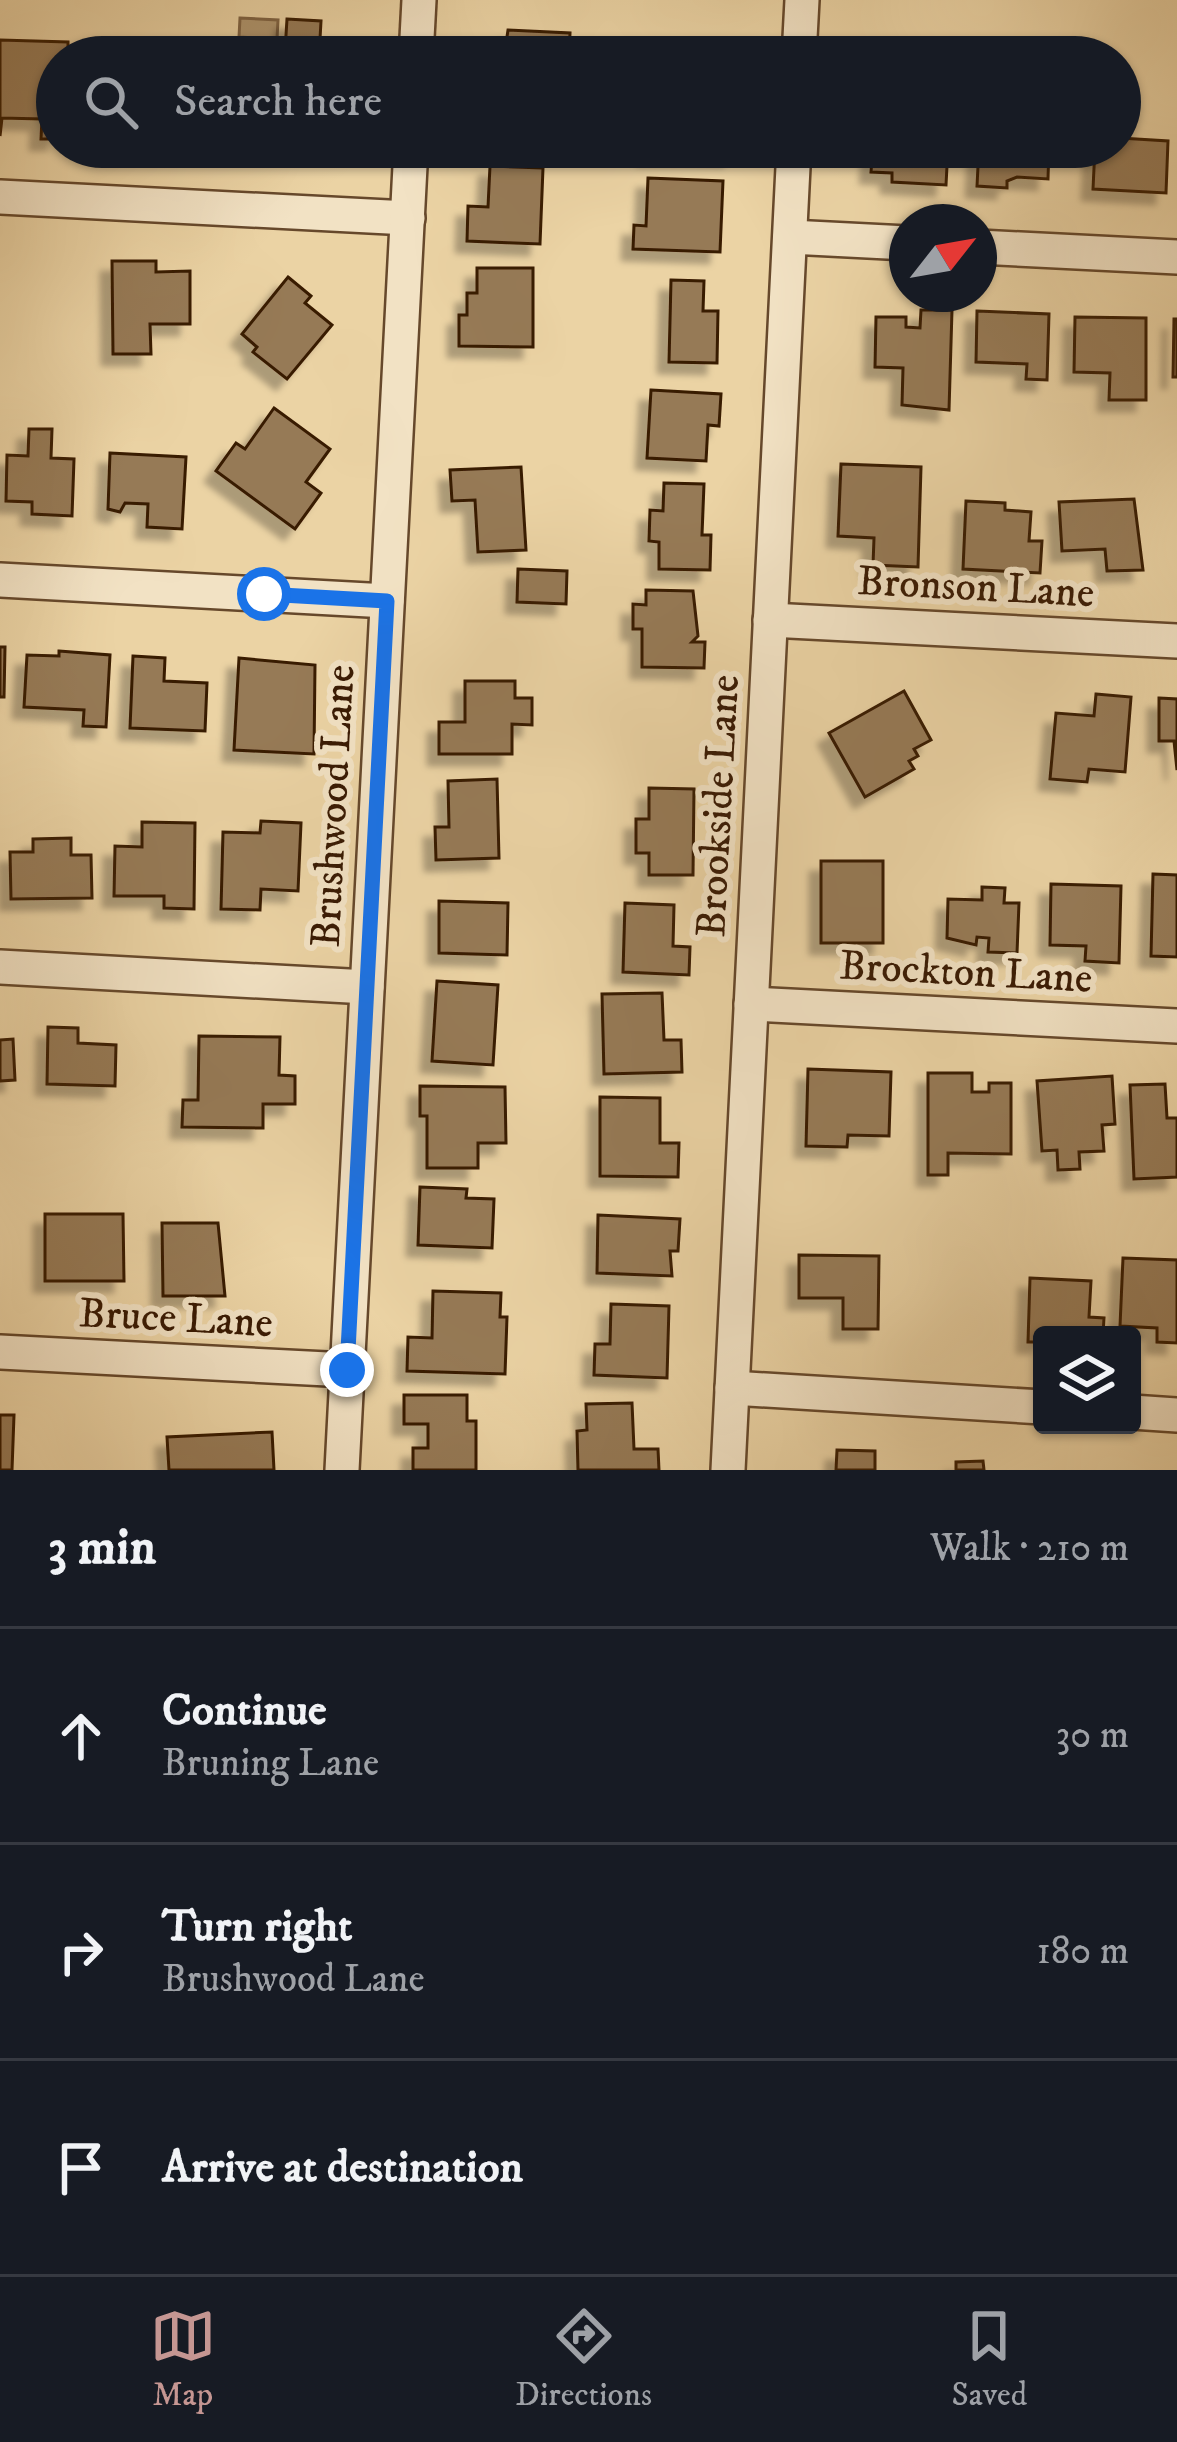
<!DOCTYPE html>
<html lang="en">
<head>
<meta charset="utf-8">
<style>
	:root { --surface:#171b24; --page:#20242c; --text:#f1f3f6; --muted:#9ea1a6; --line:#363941; --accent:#c59692 }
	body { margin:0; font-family:"IM FELL DW Pica",serif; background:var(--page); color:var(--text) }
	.controls { position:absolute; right:36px; bottom:36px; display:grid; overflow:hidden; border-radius:12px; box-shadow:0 3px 9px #0004 }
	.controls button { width:108px; height:108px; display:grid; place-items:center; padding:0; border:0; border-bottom:3px solid var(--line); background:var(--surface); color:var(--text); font:60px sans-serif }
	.compass { position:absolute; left:889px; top:204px; width:108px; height:108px; border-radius:50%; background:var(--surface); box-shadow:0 3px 9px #0004; rotate:59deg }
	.stop { position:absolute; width:36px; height:36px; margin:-27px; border:9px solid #1a73e8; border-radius:50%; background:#fff }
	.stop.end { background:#1a73e8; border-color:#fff; box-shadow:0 3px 12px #0008 }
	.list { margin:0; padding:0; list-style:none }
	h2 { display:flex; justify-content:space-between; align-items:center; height:156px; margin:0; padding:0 48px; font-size:51px }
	h2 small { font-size:39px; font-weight:400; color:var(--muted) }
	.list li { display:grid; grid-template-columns:78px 1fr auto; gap:36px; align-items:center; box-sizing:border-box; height:216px; padding:0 48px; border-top:3px solid var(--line) }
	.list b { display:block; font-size:45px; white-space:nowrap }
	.list p { margin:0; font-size:39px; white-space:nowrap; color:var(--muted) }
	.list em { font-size:39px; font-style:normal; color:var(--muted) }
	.icon { flex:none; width:66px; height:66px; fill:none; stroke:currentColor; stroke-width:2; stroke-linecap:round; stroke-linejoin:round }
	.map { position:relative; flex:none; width:1177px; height:1470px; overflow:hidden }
	.search { position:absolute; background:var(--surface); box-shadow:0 3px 9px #0004; left:36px; right:36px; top:36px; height:132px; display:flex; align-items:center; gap:30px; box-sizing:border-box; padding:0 42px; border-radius:66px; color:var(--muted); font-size:45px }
	.sheet { height:804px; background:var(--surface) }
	nav { display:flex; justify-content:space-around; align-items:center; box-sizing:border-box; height:168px; border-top:3px solid var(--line); background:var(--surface); font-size:33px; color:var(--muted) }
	nav a { display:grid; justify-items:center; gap:6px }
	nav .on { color:var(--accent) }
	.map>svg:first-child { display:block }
</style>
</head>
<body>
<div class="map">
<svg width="1177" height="1470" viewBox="0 0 1177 1470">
	<defs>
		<filter id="shadow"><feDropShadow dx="-11" dy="11" stdDeviation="3" flood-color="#0004"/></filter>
	</defs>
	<rect width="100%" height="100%" fill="#ebd3a4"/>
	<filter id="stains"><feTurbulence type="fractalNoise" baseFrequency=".00167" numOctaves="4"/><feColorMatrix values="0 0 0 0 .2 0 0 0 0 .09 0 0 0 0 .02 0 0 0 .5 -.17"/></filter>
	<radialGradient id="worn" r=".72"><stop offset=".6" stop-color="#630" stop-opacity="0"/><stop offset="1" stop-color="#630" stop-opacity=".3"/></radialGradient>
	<path fill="#ae946d" stroke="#7f6343" stroke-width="3" d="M240,18L278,20L277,39L239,37Z"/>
	<g fill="#967a57" stroke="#391a03" stroke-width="3" filter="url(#shadow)">
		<path d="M287,19L321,21L319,57H271V51H285Z"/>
		<path d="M508,30L570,33L569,57H504Z"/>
		<path d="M0,40L68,42V57H57V139H41L42,119L2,118L0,136Z"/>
		<path d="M87,52L160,57H86Z"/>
		<path d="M1120,138L1168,141L1166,193L1093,189L1095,147H1120Z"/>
		<path d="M648,147H734V155L648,154Z"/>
		<path d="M873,147H948L946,185L892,182V173L871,172Z"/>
		<path d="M979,147H1049L1048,179L1017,177L1007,181V188L977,186Z"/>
		<path d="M490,166L543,168L540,244L467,241L468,206L488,207Z"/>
		<path d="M648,178L723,181L720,252L633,249L634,225L646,226Z"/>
		<path d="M112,261H156V272L190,271V324H150L151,354H113Z"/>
		<path d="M477,268H533V347L459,346V315H467V293H477Z"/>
		<path d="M288,277L311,296L305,303L332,325L287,379L253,352L257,347L242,334Z"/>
		<path d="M671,280L704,281L703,311H718L717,363L669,362Z"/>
		<path d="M921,310H952L949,410L902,405L903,368L875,367L876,317H906V327L920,328Z"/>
		<path d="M977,311L1049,314L1047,380L1026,379L1027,364L976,362Z"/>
		<path d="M1075,317L1146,318V400H1109L1110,373L1074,372Z"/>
		<path d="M1174,319H1177V377H1173Z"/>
		<path d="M651,390L721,394L719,426L708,425L706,461L647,458Z"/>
		<path d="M274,408L330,449L306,482L321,493L295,529L216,471L236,443L245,449Z"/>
		<path d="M29,429H52L51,458L74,459L72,516L32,514V502L6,501L7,455L28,456Z"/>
		<path d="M110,453L186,457L182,529L147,527L148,504L125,503L120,512L108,509Z"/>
		<path d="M841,464L921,467L918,567L873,565L874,538L838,536Z"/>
		<path d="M521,467L526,550L478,552L475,500L452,501L450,470Z"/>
		<path d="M664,483L704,484L702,535H711L710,570L659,569V542L649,541L650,510L663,511Z"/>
		<path d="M1134,499L1143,570L1107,571L1105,549L1062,551L1059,502Z"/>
		<path d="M966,501L1005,503V510L1031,512L1029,541H1042L1040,573L963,569Z"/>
		<path d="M518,569L567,571L566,604L517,602Z"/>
		<path d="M646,590L693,591L698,636L692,642H705L704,668L642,667V629H633V604L646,605Z"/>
		<path d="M0,647H5L4,697H0Z"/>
		<path d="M59,651L110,655L106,727L83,726L84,710L24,707L27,655L59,656Z"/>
		<path d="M133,656L165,658L164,681L207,683L205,731L130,728Z"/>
		<path d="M239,658L315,665L314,754L234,750Z"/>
		<path d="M465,681H515V698H532V725L512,724V754H439V722H465Z"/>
		<path d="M904,691L931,740L914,749L918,756L909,761L914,769L865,797L829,733Z"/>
		<path d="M1096,694L1131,697L1125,772L1089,769L1087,782L1050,779L1056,713L1094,716Z"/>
		<path d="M1159,698L1177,699V770L1174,741H1159Z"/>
		<path d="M497,779L499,858L436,860L435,827H449L448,781Z"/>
		<path d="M649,788L694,789L693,875H649V853H636V819H649Z"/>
		<path d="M261,821L301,823L298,891L261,889L260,910L221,909L223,832L260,833Z"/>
		<path d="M142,822L195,823L194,909L164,908V896H114L115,846L142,847Z"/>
		<path d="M71,838V855H91L92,898L11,899L10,852H33V839Z"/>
		<rect x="821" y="861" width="62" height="82"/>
		<path d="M1153,874L1177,875V957L1151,956Z"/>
		<path d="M1051,884L1121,886L1119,963L1085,961L1086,946L1050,945Z"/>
		<path d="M982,887L1005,888L1004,903H1019L1017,953L988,952L989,938L977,937L976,945L947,938L948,899L982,900Z"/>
		<path d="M439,901L508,903L507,955L439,953Z"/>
		<path d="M625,903L674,905L673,946L690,947L689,975L623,972Z"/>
		<path d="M437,981L498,985L493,1065L432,1061Z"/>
		<path d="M662,993L664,1040H681L682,1072L604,1074L602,994Z"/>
		<path d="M48,1027L78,1028V1043L116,1045L115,1086L47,1084Z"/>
		<path d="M199,1036L280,1037L279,1075L295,1076V1104H263V1128L182,1127L183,1100H198Z"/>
		<path d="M13,1039L15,1080L0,1081V1040Z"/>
		<path d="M808,1069L891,1072L889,1136L848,1135L847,1147L806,1146Z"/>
		<path d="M928,1073H972V1092H989V1083H1011V1154L948,1153V1175H928Z"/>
		<path d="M1112,1076L1115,1124L1102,1125L1104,1151L1079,1152L1080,1169L1058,1170L1057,1150L1042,1151L1037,1081Z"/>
		<path d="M1165,1084L1167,1118H1177V1177L1134,1179L1130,1085Z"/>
		<path d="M420,1086L505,1087L506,1143H478V1168H427V1116H420Z"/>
		<path d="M600,1097L660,1098V1143H679L678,1177L600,1176Z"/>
		<path d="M420,1187L467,1189L466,1198L494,1199L492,1248L418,1245Z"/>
		<path d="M45,1214H123L124,1281H45Z"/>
		<path d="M598,1215L680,1219L678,1251H670L672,1276L597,1273Z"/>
		<path d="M162,1223H218L225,1296H163Z"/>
		<path d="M799,1255L879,1256L878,1329H843V1298H799Z"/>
		<path d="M1123,1258L1177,1260V1343L1157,1342V1328L1120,1326Z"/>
		<path d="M1030,1278L1091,1281L1089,1317L1104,1318L1103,1335H1042V1342H1028Z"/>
		<path d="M433,1291L501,1293L500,1317H507L505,1374L407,1371L408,1337L432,1338Z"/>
		<path d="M611,1304L669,1306L667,1378L594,1375L595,1344H610Z"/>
		<path d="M404,1395H467V1421H476V1470H413V1448H428V1424H404Z"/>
		<path d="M632,1403L634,1449H658L659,1470H578L577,1431L587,1430L586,1404Z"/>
		<path d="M0,1415H14L12,1470H0Z"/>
		<path d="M272,1432L274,1470H169L167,1437Z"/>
		<path d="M837,1450L875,1451V1470H836Z"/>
		<path d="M983,1461L984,1470H956V1462Z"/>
	</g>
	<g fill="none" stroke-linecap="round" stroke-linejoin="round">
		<g stroke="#66482b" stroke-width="38">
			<g id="street">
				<path d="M416,57L419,0"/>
				<path d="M799,57L802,0"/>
				<path d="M0,197L408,218"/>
				<path d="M790,237L907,243"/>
				<path d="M979,247L1177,257"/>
				<path d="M0,580L387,601"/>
				<path d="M770,620L1177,641"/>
				<path d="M0,967L367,987"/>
				<path d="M751,1004L1177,1026"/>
				<path d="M0,1352L347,1370"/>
				<path d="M732,1388L1042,1407"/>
				<path d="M1132,1412L1177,1415"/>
				<path d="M342,1470L411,147"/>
				<path d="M728,1470L794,147"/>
			</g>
		</g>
		<use href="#street" stroke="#f2e2c4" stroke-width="33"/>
	</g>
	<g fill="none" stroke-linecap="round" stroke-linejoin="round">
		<path stroke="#1a73e8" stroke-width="15" d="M264,594L387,601L347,1370"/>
	</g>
	<g text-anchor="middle" stroke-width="12" stroke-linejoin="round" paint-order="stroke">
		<g font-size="42" fill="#391a03" stroke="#f2e2c4">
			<text transform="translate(976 585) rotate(3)" y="15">Bronson Lane</text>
			<text transform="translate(331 806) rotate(-87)" y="15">Brushwood Lane</text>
			<text transform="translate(716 806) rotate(-87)" y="15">Brookside Lane</text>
			<text transform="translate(966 970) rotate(3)" y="15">Brockton Lane</text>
			<text transform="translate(176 1316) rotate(3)" y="15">Bruce Lane</text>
		</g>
	</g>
	<rect width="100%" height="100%" filter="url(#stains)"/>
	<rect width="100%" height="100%" fill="url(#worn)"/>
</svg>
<div class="controls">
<button><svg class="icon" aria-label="layers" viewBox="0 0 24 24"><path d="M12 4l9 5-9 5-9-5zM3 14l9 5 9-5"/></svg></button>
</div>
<svg class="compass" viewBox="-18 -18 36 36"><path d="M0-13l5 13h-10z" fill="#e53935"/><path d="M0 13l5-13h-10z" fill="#9ea1a6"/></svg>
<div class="stop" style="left:264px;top:594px"></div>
<div class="stop end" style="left:347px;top:1370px"></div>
<div class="search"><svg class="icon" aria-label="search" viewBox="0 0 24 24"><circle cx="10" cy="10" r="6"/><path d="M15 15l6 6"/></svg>Search here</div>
</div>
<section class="sheet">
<h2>3 min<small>Walk · 210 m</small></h2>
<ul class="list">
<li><svg class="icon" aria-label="ahead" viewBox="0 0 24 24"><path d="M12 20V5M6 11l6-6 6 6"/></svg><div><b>Continue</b><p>Bruning Lane</p></div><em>30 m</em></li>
<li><svg class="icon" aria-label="right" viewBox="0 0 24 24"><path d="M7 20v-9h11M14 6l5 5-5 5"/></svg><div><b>Turn right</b><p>Brushwood Lane</p></div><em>180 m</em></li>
<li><svg class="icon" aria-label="arrive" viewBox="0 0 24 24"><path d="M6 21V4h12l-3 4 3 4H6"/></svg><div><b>Arrive at destination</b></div></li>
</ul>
</section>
<nav>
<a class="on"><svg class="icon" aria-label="map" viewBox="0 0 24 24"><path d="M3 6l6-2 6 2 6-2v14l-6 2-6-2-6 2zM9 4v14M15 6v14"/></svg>Map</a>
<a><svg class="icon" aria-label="directions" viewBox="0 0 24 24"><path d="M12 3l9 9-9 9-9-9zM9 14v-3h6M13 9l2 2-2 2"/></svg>Directions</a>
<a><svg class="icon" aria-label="saved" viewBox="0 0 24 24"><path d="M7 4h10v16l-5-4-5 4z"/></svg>Saved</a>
</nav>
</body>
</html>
